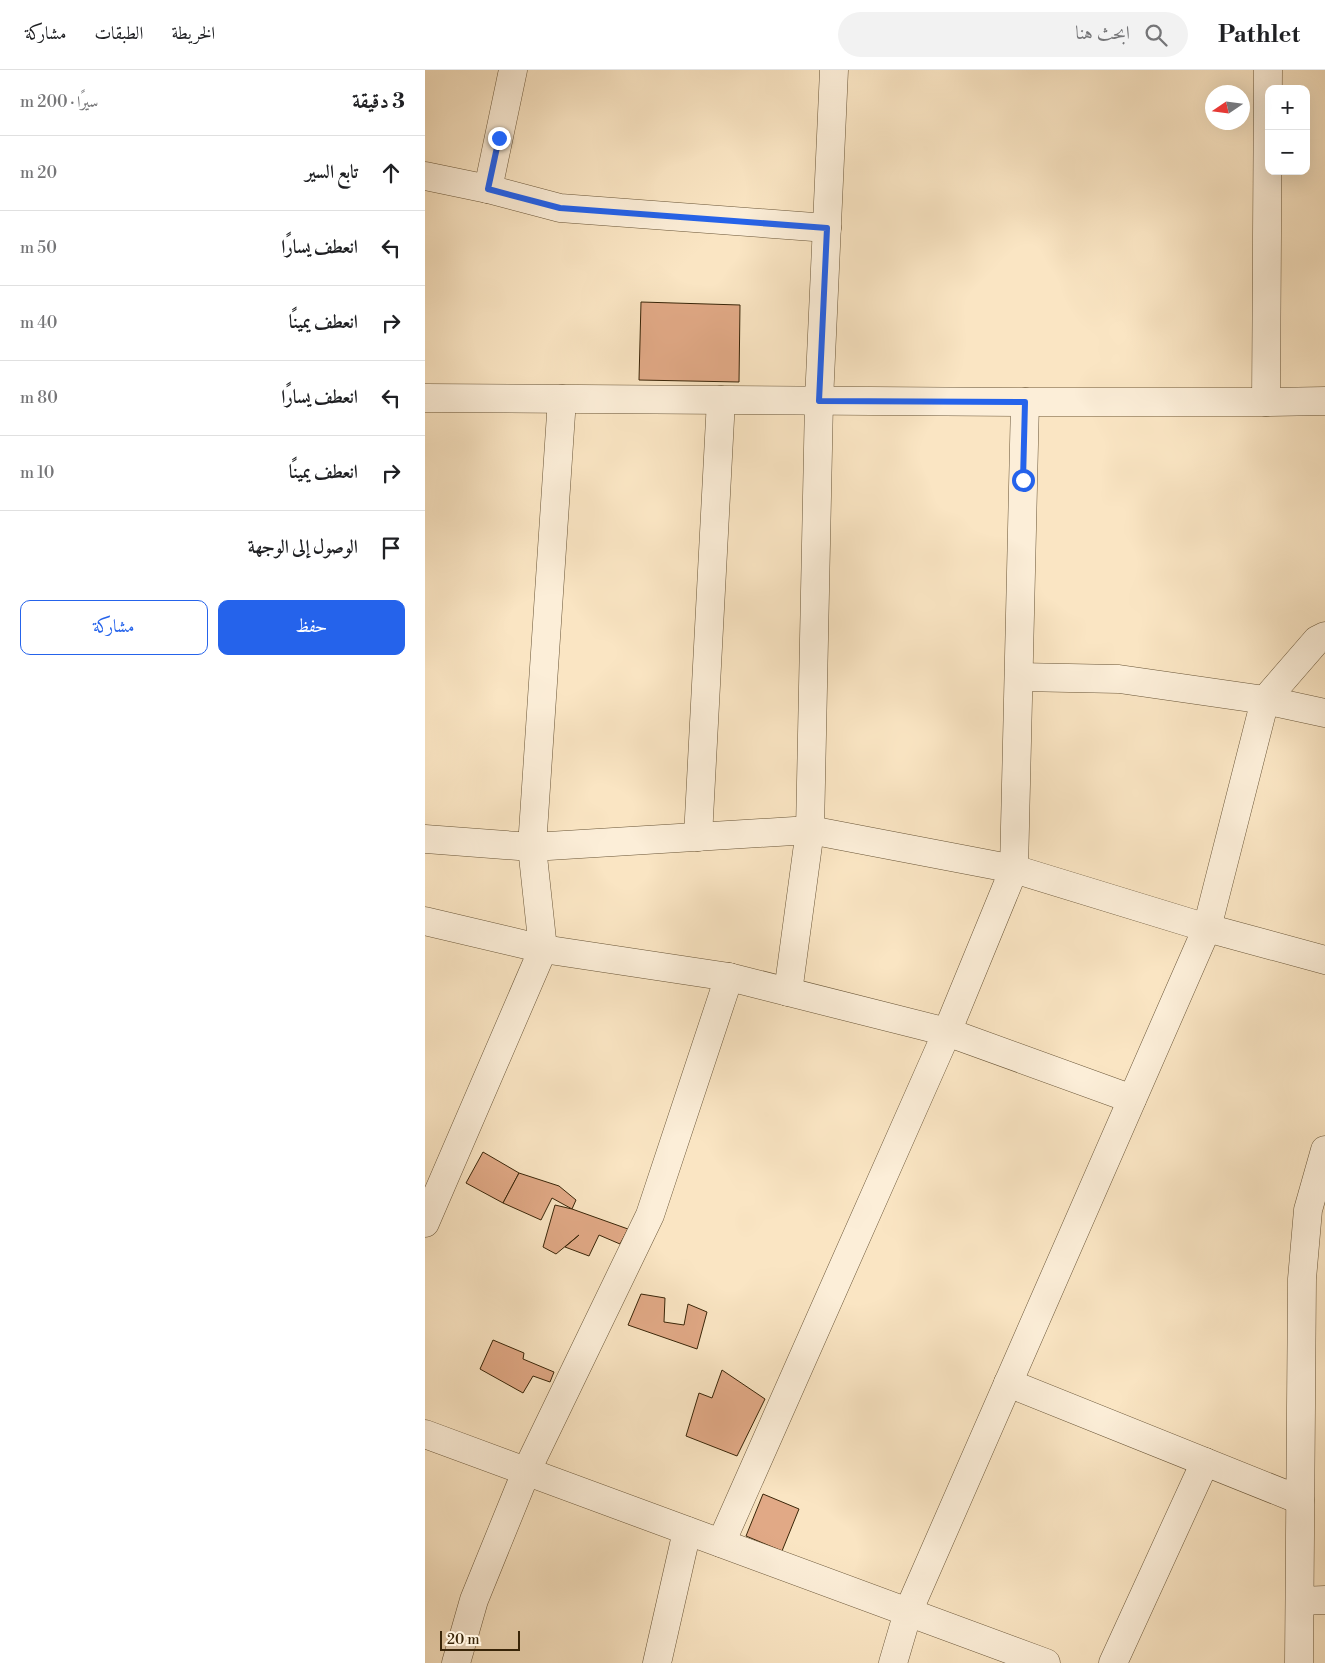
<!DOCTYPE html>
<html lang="ar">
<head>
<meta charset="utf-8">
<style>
	:root { --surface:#fff; --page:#f2f2f2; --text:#202124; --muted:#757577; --line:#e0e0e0; --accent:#2563eb }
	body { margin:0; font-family:"Libre Bodoni",Amiri,serif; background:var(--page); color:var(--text); direction:rtl }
	.controls { position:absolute; right:15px; top:15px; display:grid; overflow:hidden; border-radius:10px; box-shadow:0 5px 20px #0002 }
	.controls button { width:45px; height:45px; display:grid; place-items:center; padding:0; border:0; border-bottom:1px solid var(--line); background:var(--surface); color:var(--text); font:25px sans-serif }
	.compass { position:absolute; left:780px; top:15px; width:45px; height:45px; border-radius:50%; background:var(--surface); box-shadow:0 5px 20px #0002; rotate:257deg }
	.scale { position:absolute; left:15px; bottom:12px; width:80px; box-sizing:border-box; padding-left:5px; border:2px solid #392508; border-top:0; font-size:14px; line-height:18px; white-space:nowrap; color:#392508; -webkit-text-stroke:4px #fceed8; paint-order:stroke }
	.stop { position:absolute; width:15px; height:15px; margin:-11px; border:4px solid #2563eb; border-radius:50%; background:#fff }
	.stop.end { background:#2563eb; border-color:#fff; box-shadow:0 1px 5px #0008 }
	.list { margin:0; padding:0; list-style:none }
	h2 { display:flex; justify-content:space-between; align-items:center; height:65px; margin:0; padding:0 20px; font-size:21px }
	h2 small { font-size:16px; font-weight:400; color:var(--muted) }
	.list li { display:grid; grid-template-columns:32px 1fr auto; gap:15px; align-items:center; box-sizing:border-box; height:75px; padding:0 20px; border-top:1px solid var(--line) }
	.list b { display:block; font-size:19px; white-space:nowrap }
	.list em { font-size:16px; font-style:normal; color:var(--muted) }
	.actions { display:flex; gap:10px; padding:15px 20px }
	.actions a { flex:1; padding:11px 0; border:1px solid var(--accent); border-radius:10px; text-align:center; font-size:18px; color:var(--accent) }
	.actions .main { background:var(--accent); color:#fff }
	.icon { flex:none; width:28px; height:28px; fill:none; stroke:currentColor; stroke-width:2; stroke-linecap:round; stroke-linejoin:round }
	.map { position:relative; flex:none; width:900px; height:1593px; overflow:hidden; direction:ltr }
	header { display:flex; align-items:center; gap:30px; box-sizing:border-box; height:70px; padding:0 25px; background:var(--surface); border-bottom:1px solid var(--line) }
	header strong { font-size:24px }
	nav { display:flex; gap:28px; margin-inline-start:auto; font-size:18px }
	.search { width:350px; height:45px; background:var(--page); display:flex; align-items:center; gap:12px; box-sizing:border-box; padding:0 18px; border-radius:28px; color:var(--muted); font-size:19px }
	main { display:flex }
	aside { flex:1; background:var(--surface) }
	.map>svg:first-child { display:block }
</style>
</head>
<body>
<header>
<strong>Pathlet</strong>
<div class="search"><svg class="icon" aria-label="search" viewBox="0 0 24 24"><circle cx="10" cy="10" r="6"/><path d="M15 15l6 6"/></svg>ابحث هنا</div>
<nav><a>الخريطة</a><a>الطبقات</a><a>مشاركة</a></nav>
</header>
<main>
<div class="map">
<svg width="900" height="1593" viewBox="0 0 900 1593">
	<rect width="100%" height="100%" fill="#fae5c3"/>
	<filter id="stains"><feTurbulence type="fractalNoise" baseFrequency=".004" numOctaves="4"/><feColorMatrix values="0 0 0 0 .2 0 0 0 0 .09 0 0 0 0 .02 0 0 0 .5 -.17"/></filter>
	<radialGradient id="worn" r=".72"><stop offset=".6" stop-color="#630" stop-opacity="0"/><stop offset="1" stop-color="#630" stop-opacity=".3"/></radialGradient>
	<g fill="#e1a986" stroke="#392508">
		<path d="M216,232L315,235L314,312L214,310Z"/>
		<path d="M58,1082L94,1103L78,1133L41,1113Z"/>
		<path d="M94,1103L134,1116L151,1130L147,1139L127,1128L116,1150L78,1133Z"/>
		<path d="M130,1135L147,1139L203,1159L195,1174L174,1165L164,1186L140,1177L154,1165L131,1184L118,1177Z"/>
		<path d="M216,1224L240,1228L239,1252L259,1255L263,1234L282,1242L272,1279L203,1255Z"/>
		<path d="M68,1270L99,1283L98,1289L129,1302L125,1312L108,1306L98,1323L55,1299Z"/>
		<path d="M297,1300L340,1329L312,1386L261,1366L274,1323L287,1328Z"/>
		<path d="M338,1424L374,1439L357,1481L321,1466Z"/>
	</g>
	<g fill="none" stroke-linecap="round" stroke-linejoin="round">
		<g stroke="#695537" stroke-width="29">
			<g id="street">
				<path d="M0,106L63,119L135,138L402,158"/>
				<path d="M63,119L88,0"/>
				<path d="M0,328L600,332H841L900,331"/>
				<path d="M841,332L843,0"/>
				<path d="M594,607L694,609L840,630L900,643"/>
				<path d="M273,767L296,330"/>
				<path d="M0,769L107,777L385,760L589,799L782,858L900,890"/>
				<path d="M0,851L118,879L304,907L522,962L707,1029"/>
				<path d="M363,922L385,760L394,331L409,0"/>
				<path d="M0,1153L118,879L107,777L137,329"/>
				<path d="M583,1313L875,1430"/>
				<path d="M0,1364L621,1593"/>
				<path d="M296,1473L522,962L589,799L600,332"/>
				<path d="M875,1531L900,1530"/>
				<path d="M31,1593L49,1530L101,1402L225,1145L304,907"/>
				<path d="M232,1593L262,1461"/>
				<path d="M468,1593L483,1542L782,858L840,630L892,570L900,566"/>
				<path d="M688,1593L780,1392"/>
				<path d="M874,1593L877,1209L883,1140L900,1080"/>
			</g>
		</g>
		<use href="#street" stroke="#fceed8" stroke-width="28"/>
	</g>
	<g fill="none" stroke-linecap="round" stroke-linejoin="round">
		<path stroke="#2563eb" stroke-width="6" d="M74,68L63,119L135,138L402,158L394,331L600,332L598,410"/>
	</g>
	<rect width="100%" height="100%" filter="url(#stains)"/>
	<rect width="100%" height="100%" fill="url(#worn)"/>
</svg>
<div class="controls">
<button>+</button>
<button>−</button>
</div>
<svg class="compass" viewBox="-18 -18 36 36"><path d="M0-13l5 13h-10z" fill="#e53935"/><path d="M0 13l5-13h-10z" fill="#757577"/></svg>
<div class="scale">20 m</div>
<div class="stop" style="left:598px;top:410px"></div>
<div class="stop end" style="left:74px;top:68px"></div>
</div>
<aside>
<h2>3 دقيقة<small>سيرًا · 200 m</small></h2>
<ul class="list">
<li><svg class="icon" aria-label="ahead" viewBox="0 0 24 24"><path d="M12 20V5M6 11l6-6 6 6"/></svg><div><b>تابع السير</b></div><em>20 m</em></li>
<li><svg class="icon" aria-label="left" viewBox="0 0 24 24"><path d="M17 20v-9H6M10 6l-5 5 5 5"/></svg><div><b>انعطف يسارًا</b></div><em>50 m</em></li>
<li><svg class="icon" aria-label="right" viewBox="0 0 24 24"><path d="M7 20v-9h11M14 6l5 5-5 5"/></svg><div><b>انعطف يمينًا</b></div><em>40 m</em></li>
<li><svg class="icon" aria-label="left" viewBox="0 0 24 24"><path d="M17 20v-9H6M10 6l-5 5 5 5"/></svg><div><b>انعطف يسارًا</b></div><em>80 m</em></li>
<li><svg class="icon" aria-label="right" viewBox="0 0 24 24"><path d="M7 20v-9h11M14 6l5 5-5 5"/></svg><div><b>انعطف يمينًا</b></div><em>10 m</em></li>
<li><svg class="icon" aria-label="arrive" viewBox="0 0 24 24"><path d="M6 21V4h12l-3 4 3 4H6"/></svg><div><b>الوصول إلى الوجهة</b></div></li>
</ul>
<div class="actions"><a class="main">حفظ</a><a>مشاركة</a></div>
</aside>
</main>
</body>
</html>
